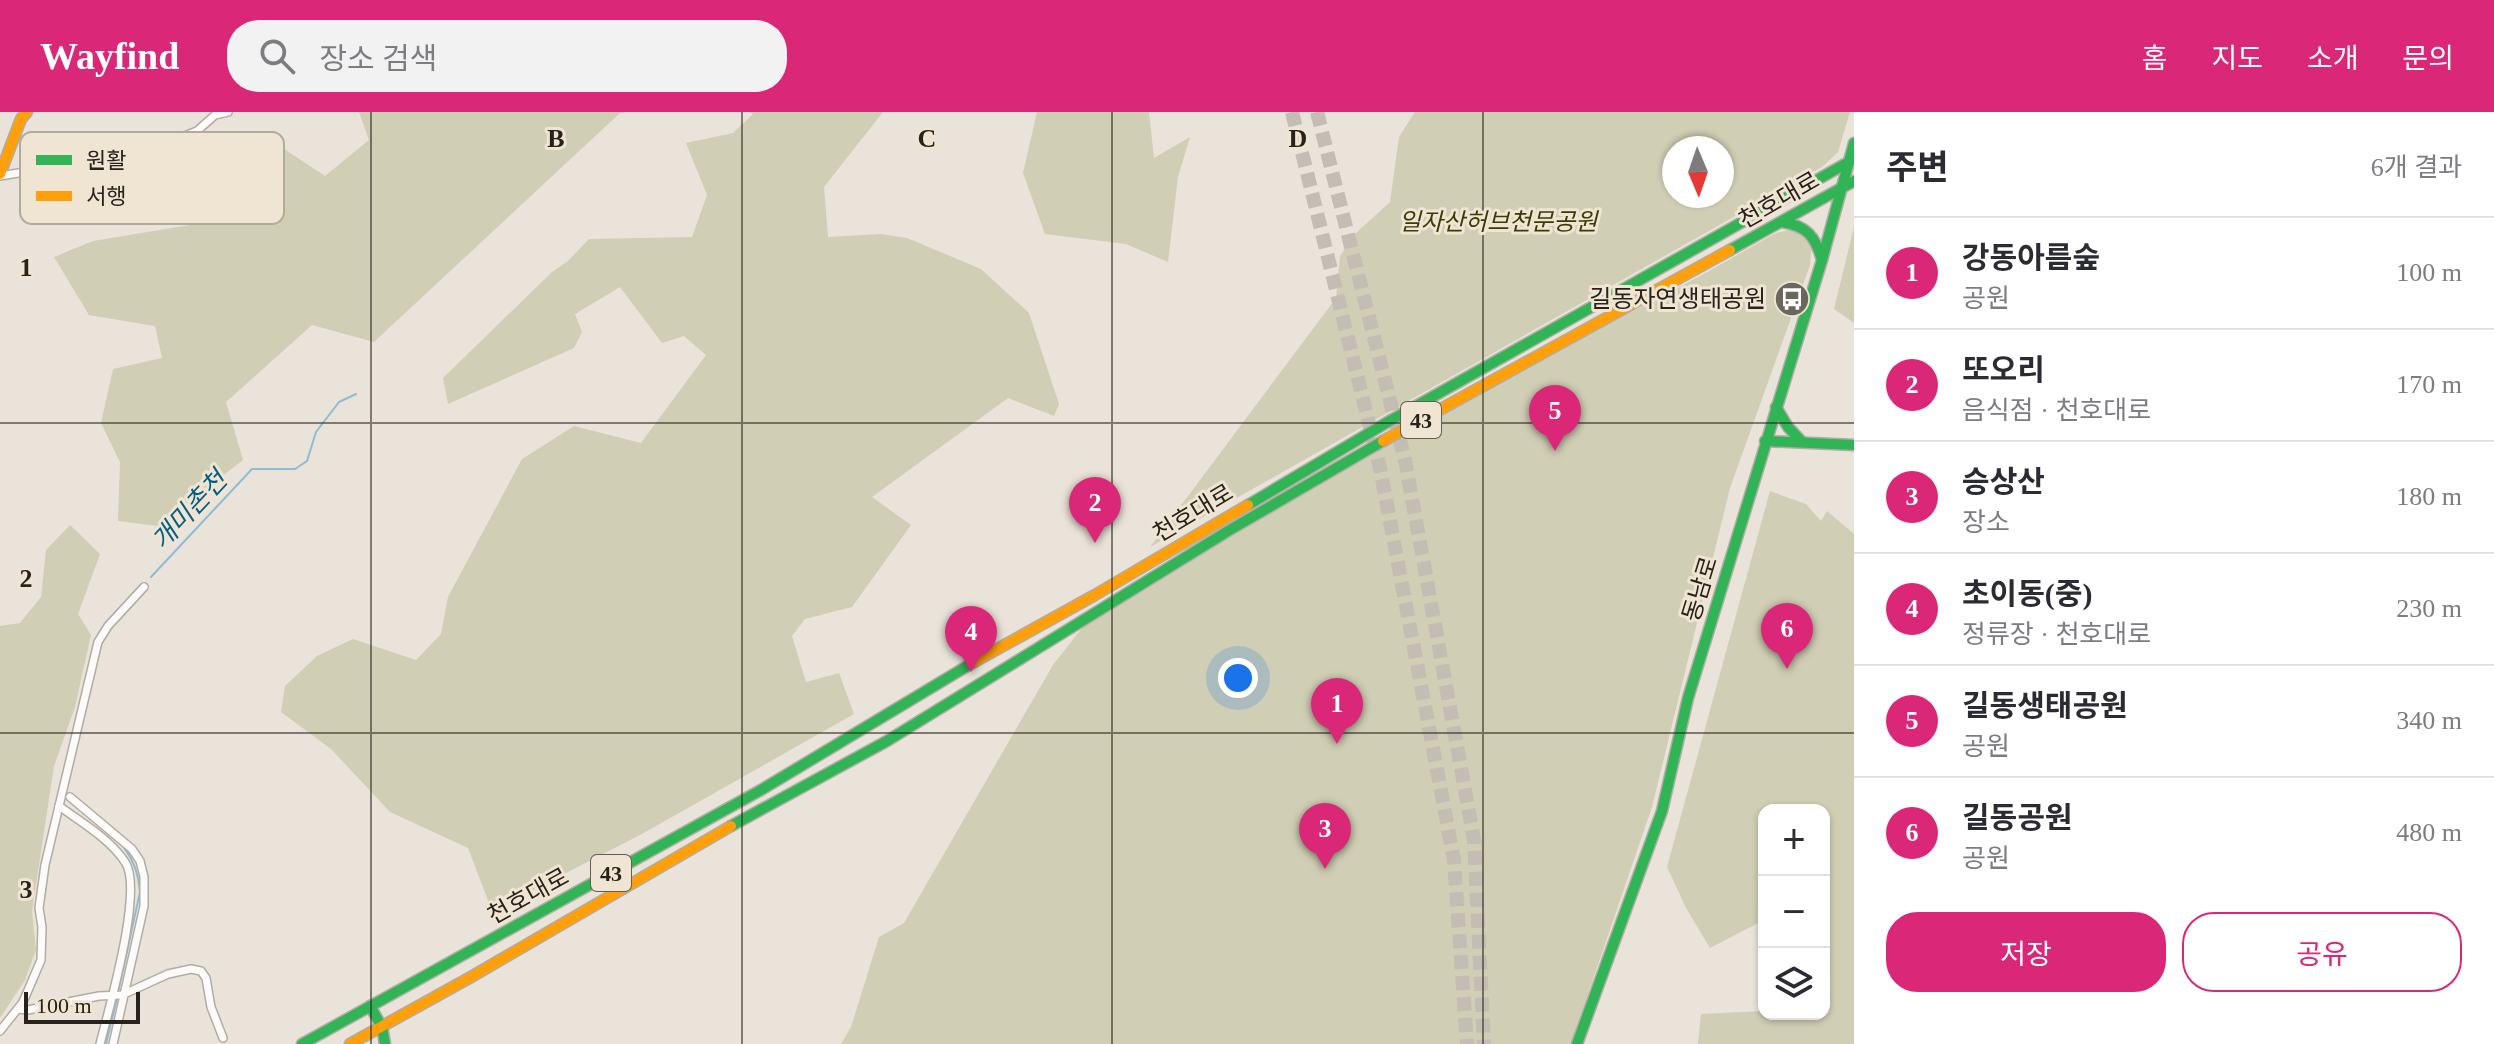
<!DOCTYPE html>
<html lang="ko">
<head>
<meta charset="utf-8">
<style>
	:root { --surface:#fff; --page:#f2f2f3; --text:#2b2b33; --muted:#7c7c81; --line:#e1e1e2; --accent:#db2777 }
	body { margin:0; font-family:"Times New Roman","Noto Sans KR",serif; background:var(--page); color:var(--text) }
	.controls { position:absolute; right:24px; bottom:24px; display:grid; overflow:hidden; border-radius:16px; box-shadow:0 2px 6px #0004 }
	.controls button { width:72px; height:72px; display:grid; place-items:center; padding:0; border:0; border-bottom:2px solid var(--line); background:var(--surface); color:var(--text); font:40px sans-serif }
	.compass { position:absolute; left:1662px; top:24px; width:72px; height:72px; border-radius:50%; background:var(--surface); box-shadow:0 2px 6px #0004; rotate:178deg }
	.scale { position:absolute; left:24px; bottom:20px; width:116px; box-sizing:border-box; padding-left:8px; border:4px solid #27231c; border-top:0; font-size:22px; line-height:28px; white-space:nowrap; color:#27231c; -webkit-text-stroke:6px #f0e4d3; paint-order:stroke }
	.you { position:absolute; left:1238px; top:566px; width:28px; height:28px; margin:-20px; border:6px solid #fff; border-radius:50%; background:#1a73e8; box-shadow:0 0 0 12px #1a73e833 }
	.badge { display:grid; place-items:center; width:52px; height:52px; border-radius:50%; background:var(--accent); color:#fff; font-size:26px; font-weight:700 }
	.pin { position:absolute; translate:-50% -66px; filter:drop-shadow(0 2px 4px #0008) }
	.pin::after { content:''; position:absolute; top:42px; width:28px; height:24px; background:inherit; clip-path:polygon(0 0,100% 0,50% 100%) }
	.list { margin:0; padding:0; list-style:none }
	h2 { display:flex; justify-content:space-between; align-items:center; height:104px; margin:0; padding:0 32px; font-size:34px }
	h2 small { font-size:26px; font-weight:400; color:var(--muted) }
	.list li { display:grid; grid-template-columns:52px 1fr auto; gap:24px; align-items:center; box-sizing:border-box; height:112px; padding:0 32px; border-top:2px solid var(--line) }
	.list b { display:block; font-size:30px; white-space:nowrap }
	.list p { margin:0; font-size:26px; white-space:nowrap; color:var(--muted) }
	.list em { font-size:26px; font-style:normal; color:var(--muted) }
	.actions { display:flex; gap:16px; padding:24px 32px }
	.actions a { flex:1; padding:18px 0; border:2px solid var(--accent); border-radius:32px; text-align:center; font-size:28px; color:var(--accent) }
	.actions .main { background:var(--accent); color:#fff }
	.icon { flex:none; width:44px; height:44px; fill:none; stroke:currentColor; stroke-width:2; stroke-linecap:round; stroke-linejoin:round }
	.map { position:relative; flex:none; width:1854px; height:932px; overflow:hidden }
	header { display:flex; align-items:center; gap:48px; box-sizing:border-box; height:112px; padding:0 40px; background:var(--accent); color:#fff }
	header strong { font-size:38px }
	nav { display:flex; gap:44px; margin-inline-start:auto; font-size:28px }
	.search { width:560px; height:72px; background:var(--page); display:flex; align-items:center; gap:20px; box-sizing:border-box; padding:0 28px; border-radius:32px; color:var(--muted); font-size:30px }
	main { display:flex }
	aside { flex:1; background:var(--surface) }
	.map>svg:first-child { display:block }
</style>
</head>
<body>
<header>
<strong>Wayfind</strong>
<div class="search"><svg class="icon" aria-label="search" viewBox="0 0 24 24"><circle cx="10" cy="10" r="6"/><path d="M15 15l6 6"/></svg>장소 검색</div>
<nav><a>홈</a><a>지도</a><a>소개</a><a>문의</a></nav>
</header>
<main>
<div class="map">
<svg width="1854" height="932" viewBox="0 0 1854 932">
	<rect width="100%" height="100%" fill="#eae3d9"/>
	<g fill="#d0ceb4" fill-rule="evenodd">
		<path d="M359,0H626L620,1L374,230L312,213L226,290L243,348L158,414L118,409L120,350L101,311L113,257L162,246L155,214L89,203L54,145L93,129L208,110L225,43L269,27L325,64L369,28Z"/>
		<path d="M750,0H883L824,75L828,125L881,122L907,126L981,157L1029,201L1059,292L1054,304L1008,286L872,385L911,413L852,495L805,507L792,524L806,570L839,561L854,602L640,723L492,799L468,736L390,700L331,637L281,600L285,574L317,544L353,527L416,548L441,522L448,485L522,347L574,314L641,331L706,243L684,224L662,231L620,175L575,202L582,220L574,236L448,292L443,266L552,160L568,149L589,127L692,125L707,83L686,31L733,21L753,2Z"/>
		<path d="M1037,0H1149L1154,46L1190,25L1178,65L1168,150L1126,132L1045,122L1023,61Z"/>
		<path d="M1415,0H1850L1838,40L1822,55L1150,435L1336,186L1340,144L1356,121L1390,90L1399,25ZM1674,36H1722V84H1674Z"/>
		<path d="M1854,115V211L1834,197Z"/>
		<path d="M1795,116L1812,129L1810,153L1730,376L1652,695L1571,932H841L851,915L879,825L904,811L1053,553L1100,493L1391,325L1702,163L1774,122Z"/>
		<path d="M1770,379L1806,392L1821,409L1827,399L1854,422V932H1698L1701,902L1764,899V902H1824V698H1764V808L1710,836L1686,796L1667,755Z"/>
		<path d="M70,413L100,442L78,502L91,523L75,595L54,654L32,799L36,838L25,868L0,906V514L20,511L41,485L46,438Z"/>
	</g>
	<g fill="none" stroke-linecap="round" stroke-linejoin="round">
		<g stroke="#8ebcd3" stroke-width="2">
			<path d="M151,465L252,357H295L307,349L316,320L339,290L356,282"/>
			<path d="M77,695C109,722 137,734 140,780L118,880"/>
			<path d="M106,932L117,886"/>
		</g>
		<g stroke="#c3bdb3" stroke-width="14" stroke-dasharray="14 7" stroke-linecap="butt">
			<path d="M1292,0L1380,356L1454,748L1467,932"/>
			<path d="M1317,0L1405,348L1474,728L1484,932"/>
		</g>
		<g stroke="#b1aca5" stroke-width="10">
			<g id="street">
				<path d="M0,64L30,59L51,62L128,32L145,34L175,28L197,19L215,3L228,0"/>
				<path d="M70,685L132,737L140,749L144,765V794L113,932"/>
				<path d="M59,694C81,710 110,727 125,750C144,777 109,896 100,932"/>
				<path d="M18,897L28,898L99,884L122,883L168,862L191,857L201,859L206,866L211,895L223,926"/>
				<path d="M0,919L23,890L41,848L42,815L39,796L45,753L98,530L108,514L144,475"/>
			</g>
		</g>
		<g stroke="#b1aca5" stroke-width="13">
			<g id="fast">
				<path d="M1782,110C1807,114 1815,124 1822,148"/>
				<path d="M1730,138L1854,69"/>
				<path d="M1776,295L1788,315L1802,330"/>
				<path d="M1765,329L1854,333"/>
				<path d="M1248,393L1386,311L1854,47"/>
				<path d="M731,714L887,629L1228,419L1383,329"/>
				<path d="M370,894L382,915L385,932"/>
				<path d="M302,932L761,678L974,550"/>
				<path d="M1577,932L1662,699L1688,586L1822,148L1854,31"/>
			</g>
		</g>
		<g stroke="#b1aca5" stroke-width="13">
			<g id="slow">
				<path d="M0,62L21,7L27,0"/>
				<path d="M1383,329L1730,138"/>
				<path d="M974,550L1095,483L1248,393"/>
				<path d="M350,932L471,865L731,714"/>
			</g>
		</g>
		<use href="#street" stroke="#fcfbf9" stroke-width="7"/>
		<use href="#fast" stroke="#30b455" stroke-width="10"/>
		<use href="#slow" stroke="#ff9f0a" stroke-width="10"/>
	</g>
	<path fill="none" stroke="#27231c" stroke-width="2" stroke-opacity="0.55" d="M371,0V932M742,0V932M1112,0V932M1483,0V932M0,311H1854M0,621H1854"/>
	<defs>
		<g id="bus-disc" transform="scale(1.8)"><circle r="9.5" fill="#6b665e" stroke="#f0e4d3"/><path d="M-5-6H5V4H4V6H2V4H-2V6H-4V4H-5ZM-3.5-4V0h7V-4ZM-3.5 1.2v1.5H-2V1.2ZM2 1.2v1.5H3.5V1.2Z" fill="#fff"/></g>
	</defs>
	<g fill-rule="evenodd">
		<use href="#bus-disc" x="1792" y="187"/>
	</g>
	<g text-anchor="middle" stroke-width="6" stroke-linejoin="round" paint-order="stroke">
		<g fill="#f0e4d3" stroke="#635d53" stroke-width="2">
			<rect x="1401" y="290" width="40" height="36" rx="6"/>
			<rect x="591" y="743" width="40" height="36" rx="6"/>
		</g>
		<g font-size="22" font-weight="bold" fill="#27231c">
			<text x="1421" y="316">43</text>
			<text x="611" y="769">43</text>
		</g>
		<g font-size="24" fill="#27231c" stroke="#f0e4d3">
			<text transform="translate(1779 88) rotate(-30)" y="8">천호대로</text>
			<text transform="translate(1193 401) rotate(-31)" y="8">천호대로</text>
			<text transform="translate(1700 477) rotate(-73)" y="8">동남로</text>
			<text transform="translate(528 784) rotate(-29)" y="8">천호대로</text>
		</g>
		<g font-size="24" font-style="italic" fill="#3a3b05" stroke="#f0e4d3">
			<text x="1498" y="118">일자산허브천문공원</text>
		</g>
		<g font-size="24" fill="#27231c" stroke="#f0e4d3" text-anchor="end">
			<text x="1766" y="195">길동자연생태공원</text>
		</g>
		<g font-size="26" font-style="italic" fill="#025f84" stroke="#f0e4d3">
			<text transform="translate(189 398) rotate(-47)" y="9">개미촌천</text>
		</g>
	</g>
	<rect x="20" y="20" width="264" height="92" rx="12" fill="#f0e4d3" stroke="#b4aa9c" stroke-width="2"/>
	<rect x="36" y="43" width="36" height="10" fill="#30b455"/>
	<rect x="36" y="79" width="36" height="10" fill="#ff9f0a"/>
	<g font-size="22" fill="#27231c">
		<text x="86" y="56">원활</text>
		<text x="86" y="92">서행</text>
	</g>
	<g font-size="26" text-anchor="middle" font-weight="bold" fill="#27231c" stroke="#f0e4d3" stroke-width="6" stroke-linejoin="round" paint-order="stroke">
		<text x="556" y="35">B</text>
		<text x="927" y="35">C</text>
		<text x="1298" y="35">D</text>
		<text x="26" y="164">1</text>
		<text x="26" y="475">2</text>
		<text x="26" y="786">3</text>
	</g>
</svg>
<div class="controls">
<button>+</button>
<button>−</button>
<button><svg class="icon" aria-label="layers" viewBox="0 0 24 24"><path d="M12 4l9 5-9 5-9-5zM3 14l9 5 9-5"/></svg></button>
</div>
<svg class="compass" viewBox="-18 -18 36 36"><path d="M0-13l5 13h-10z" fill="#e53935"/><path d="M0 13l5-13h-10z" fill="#7c7c81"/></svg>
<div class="scale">100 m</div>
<div class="you"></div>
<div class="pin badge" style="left:1337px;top:632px">1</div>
<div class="pin badge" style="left:1095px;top:431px">2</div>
<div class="pin badge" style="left:1325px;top:757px">3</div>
<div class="pin badge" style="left:971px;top:560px">4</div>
<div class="pin badge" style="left:1555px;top:339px">5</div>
<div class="pin badge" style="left:1787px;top:557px">6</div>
</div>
<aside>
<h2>주변<small>6개 결과</small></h2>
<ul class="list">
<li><span class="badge">1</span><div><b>강동아름숲</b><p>공원</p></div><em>100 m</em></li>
<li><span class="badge">2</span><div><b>또오리</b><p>음식점 · 천호대로</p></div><em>170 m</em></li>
<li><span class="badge">3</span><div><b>승상산</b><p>장소</p></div><em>180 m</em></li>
<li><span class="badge">4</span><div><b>초이동(중)</b><p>정류장 · 천호대로</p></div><em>230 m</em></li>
<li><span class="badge">5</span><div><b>길동생태공원</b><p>공원</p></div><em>340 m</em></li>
<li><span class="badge">6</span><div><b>길동공원</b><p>공원</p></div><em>480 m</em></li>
</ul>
<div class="actions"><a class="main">저장</a><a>공유</a></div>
</aside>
</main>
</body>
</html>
